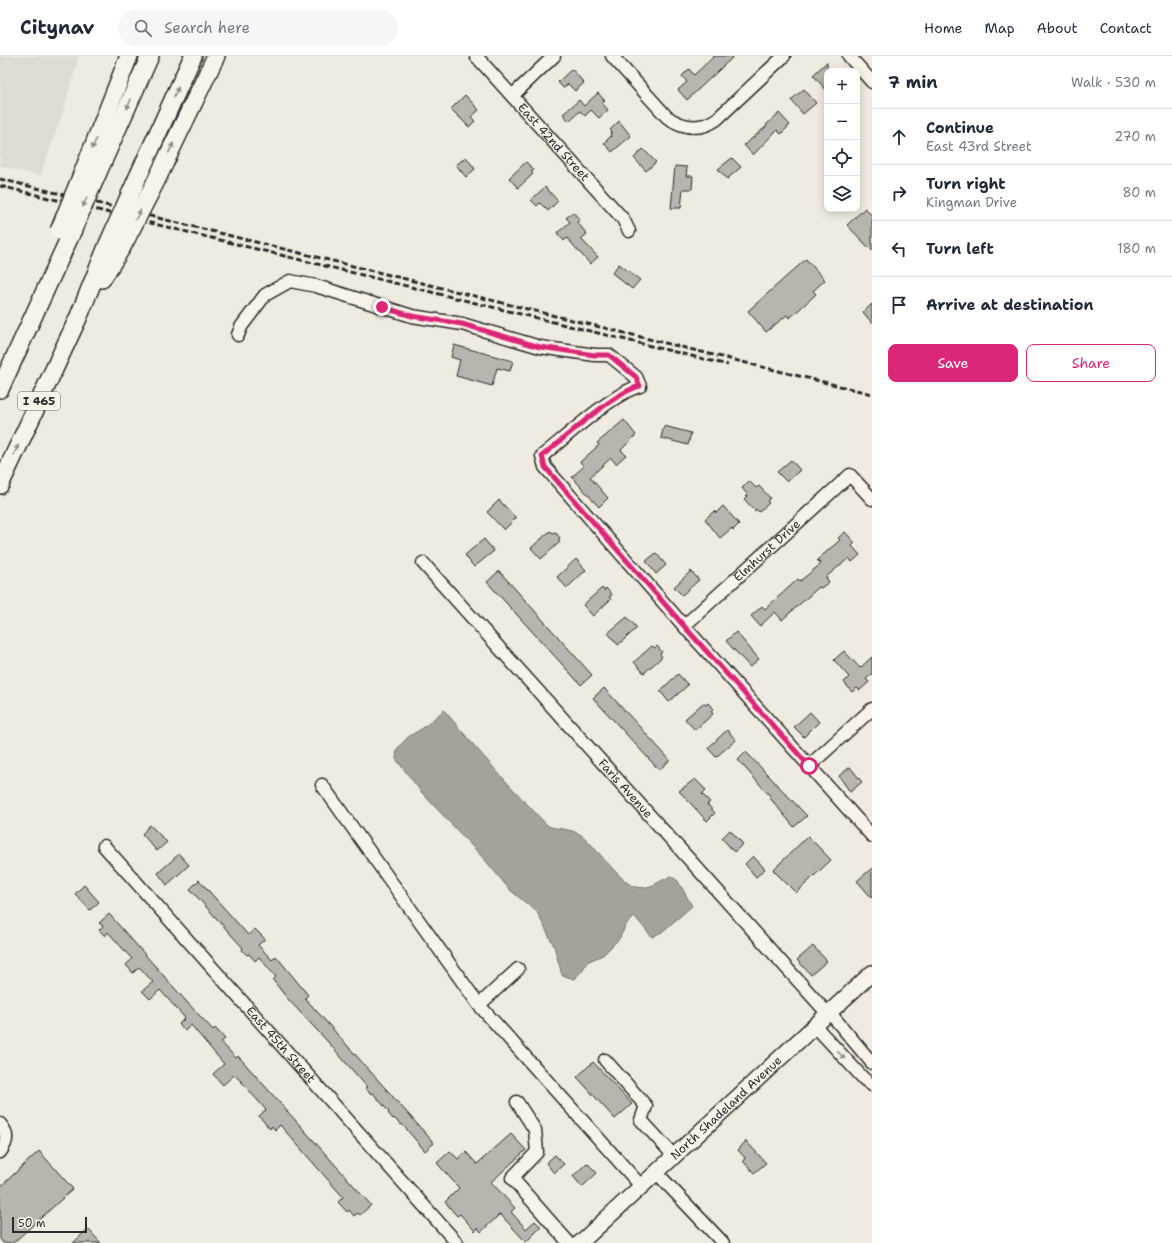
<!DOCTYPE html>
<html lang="en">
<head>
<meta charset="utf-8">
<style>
	:root { --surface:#fff; --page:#f6f6f7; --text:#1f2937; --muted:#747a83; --line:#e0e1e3; --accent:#db2777 }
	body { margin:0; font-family:"Shantell Sans",sans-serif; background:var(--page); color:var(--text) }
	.controls { position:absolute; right:12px; top:12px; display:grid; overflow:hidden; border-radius:8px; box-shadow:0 2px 10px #0003 }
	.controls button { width:36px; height:36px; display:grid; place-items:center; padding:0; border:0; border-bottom:1px solid var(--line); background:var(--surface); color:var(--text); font:20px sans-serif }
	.scale { position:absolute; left:12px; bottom:10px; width:75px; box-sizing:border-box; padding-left:4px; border:2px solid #2b2b2b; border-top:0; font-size:11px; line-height:14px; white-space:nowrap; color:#2b2b2b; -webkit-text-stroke:3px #f7f3e8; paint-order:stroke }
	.stop { position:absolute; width:12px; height:12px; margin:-9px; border:3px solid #db2777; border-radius:50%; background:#fff }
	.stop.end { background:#db2777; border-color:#fff; box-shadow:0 1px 4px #0008 }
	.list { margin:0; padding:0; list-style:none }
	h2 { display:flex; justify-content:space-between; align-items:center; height:52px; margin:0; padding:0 16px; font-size:17px }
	h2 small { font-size:13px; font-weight:400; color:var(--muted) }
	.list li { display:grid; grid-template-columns:26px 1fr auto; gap:12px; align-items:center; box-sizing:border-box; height:56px; padding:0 16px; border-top:1px solid var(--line) }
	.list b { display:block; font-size:15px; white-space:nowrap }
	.list p { margin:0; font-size:13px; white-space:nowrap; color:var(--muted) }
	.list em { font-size:13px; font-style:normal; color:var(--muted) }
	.actions { display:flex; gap:8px; padding:12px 16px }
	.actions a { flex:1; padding:9px 0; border:1px solid var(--accent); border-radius:8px; text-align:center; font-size:14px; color:var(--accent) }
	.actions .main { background:var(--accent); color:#fff }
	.icon { flex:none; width:22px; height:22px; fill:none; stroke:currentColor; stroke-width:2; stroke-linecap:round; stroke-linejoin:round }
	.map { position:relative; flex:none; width:872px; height:1187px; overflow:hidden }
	header { display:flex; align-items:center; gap:24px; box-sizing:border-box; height:56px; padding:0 20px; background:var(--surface); border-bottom:1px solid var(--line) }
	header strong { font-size:19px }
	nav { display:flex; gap:22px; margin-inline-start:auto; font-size:14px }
	.search { width:280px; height:36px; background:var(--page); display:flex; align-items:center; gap:10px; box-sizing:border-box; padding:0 14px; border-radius:22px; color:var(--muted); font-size:15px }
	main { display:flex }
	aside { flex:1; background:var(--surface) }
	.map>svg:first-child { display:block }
</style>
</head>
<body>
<header>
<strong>Citynav</strong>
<div class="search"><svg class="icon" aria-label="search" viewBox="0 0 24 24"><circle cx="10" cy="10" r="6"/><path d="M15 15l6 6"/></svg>Search here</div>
<nav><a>Home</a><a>Map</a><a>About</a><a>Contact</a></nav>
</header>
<main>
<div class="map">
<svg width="872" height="1187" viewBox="0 0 872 1187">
	<rect width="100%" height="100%" fill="#efebe0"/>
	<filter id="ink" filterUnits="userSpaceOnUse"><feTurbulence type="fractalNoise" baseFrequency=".025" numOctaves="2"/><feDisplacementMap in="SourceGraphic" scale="8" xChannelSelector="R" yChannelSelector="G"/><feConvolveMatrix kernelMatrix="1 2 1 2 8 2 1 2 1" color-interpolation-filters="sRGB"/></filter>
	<g filter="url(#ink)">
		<path fill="#dedbd1" d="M0,0H79L61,62L40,120L0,110Z"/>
		<path fill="#a4a29a" stroke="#74726e" d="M444,654C477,694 511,732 547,769C552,774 573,771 584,781C594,790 624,829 635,831C650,834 659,825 671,820L678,825L692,850L662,876L652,881L635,861L627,867L619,883L603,899L587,906L582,915L574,923L562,919L554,890L537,856L510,834L485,804L422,737L396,703L397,693L408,681L423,672Z"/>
		<g fill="#b8b5ae" stroke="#2b2b2b">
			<path d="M714,0H734L687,44L678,34L687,26L682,20L689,13L694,19Z"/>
			<path d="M827,6V35L813,19Z"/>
			<path d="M572,13L584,27L575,35L568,28L563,32L558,26Z"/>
			<path d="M804,33L816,47L803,58L791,44Z"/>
			<path d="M598,37L605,45L602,47L608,54L599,62L591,54L585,60L580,55L569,65L563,58L579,44L584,50Z"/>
			<path d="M465,39L479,54L471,61L475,65L469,71L451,53Z"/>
			<path d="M779,57L790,69L781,78L777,74L753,99L744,89L767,70L766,69Z"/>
			<path d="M619,65L631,80L612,96L604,87L611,80L610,78L612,76L610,74Z"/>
			<path d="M643,93L656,106L646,115L634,102Z"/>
			<path d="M466,101L475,113L466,121L456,109Z"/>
			<path d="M732,102L741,111L727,123L718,113Z"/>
			<path d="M526,106L534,114L531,116L533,118L518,132L509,122Z"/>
			<path d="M675,110L687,111L686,120H693L692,133H683L681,152H671Z"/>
			<path d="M545,131L558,145L548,155L540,147L537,150L531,144Z"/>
			<path d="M865,152L872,160V195L847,169Z"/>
			<path d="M573,156L580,164L577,166L587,178L581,183L598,201L590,208L567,182L564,185L557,177L570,166L566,162Z"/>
			<path d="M806,203L825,224L813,235L816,238L790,262L787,259L766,276L748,255Z"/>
			<path d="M619,208L640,224L632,233L612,217Z"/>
			<path d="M872,248V267L863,256Z"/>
			<path d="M454,289L513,305L510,315L497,312L492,330L456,320L460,304L451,301Z"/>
			<path d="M624,364L636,379L621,394L626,399L616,408L611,402L590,421L608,442L599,451L572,421L584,410L580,406L599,389L597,387Z"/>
			<path d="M664,370L691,377L688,389L661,382Z"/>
			<path d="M791,404L800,414L787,426L777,416Z"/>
			<path d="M749,425L756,432L759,430L770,442L767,445L769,447L759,456L756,453L755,455L744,443L748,439L742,432Z"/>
			<path d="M499,444L516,462L504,474L487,456Z"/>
			<path d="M723,450L739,468L733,474L732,472L720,482L705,463L714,455L716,457Z"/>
			<path d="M550,475L553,477L555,476L560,482L558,484L560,486L541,503L531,492Z"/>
			<path d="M845,476L855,487L852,490L860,499L852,506L849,502L826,521L829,526L821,532L819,531L782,564L775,556L760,570L751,560L762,550L765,553L798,523L800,525L821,508L817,504L840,484L838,482Z"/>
			<path d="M484,483L494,495L474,511L465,499Z"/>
			<path d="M656,497L666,509L656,518L646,505Z"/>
			<path d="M576,503L586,514L567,532L557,521Z"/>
			<path d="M499,515L592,619L581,629L487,526Z"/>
			<path d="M691,515L699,524L682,539L674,531Z"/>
			<path d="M602,532L604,535L606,532L612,539L609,541L611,543L593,560L583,549Z"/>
			<path d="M627,561L637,572L618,589L608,577Z"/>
			<path d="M736,576L759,603L750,611L726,585Z"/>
			<path d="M652,590L655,592L657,590L662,596L660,598L662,601L644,617L634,606Z"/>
			<path d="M844,595L860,612L872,601V618L866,623L869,626L860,634L857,632L852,636L844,626L849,621L834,604Z"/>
			<path d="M678,618L688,629L669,646L660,635Z"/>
			<path d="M604,632L670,704L659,714L593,642Z"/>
			<path d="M703,647L706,649L708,647L713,653L711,655L713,658L695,674L685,663Z"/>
			<path d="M810,656L819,666L804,681L794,671Z"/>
			<path d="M727,674L736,684L716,701L708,692Z"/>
			<path d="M746,696L807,760L794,771L770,742L771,741L738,704Z"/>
			<path d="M850,711L862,726L850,736L839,720Z"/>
			<path d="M695,723L706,734L702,738L710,746L707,748L715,757L707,765L679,735Z"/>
			<path d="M150,769L167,786L157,795L142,778Z"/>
			<path d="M730,774L743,788L734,796L722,782Z"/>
			<path d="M808,780L831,804L796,837L773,814Z"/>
			<path d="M179,798L189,809L167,829L158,817Z"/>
			<path d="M753,800L765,813L756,821L745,808Z"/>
			<path d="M872,812V842L857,825Z"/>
			<path d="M199,824L248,879L255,873L265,883L258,889L272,904L276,900L308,939L305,942L434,1087L425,1095L402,1068L401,1069L394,1062L393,1063L388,1057L389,1056L373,1037L371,1038L365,1032L367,1031L328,986L286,941L273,924L276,921L259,901L255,905L249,898L247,899L242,894L243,892L190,833Z"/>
			<path d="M84,829L99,846L90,854L75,838Z"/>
			<path d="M109,858L185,944L213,974L215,972L225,983L221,986L236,1002L238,1000L371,1149L360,1159L358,1157L354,1160L349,1154L347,1156L338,1146L343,1141L280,1069L275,1074L272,1070L270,1073L259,1060L266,1054L240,1024L234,1019L223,1029L213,1018L224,1008L191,969L185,975L179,968L185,962L160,934L150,943L142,935L153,926L139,911L133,917L126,909L132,903L108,876L105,880L99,874L103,870L99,867Z"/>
			<path d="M813,890L827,905L811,919L797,904Z"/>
			<path d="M593,1006L632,1048L615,1063L577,1021Z"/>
			<path d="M511,1078L526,1094L491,1126L515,1152L511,1156L526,1173L535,1165L541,1171L526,1186L500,1158L481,1176L478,1172L475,1175L460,1158L457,1160L445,1146L459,1132L437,1107L450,1095L458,1103L466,1096L477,1108Z"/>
			<path d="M746,1085L766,1107L754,1117L743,1105L745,1102L738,1094Z"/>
			<path d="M39,1095L73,1133L13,1187H3L0,1183V1131Z"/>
			<path d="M555,1099L564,1108L554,1117L546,1107Z"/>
			<path d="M587,1107L597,1117L582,1131L573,1120Z"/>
			<path d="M88,1173L101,1187H73Z"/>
		</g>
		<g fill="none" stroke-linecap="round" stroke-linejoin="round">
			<g stroke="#2b2b2b" stroke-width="15">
				<g id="minor">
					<path id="s1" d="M476,0L623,163L629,175"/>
					<path d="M612,0L667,61C683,72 700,75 717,63L784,0"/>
					<path d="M849,0L872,26"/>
					<path d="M512,40L554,0"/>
					<path d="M238,279L241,271L265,239L290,225L316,230L412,260L462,268L540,291L595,299H609L636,321L640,330C613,337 566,381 542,400L545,411L684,570L872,780"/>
					<path id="s2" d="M423,507L828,958"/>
					<path id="s3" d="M684,570L850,419L872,443"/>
					<path d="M809,710L872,653"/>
					<path d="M322,729L479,949L641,1130"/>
					<path id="s4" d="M104,790L457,1187"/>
					<path d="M479,949L518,913"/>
					<path d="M830,957L872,1007"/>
					<path d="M815,970L864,1023L872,1029"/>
					<path d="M605,1004L646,1050L641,1064L674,1100"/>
					<path d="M517,1046L535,1074L537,1096L512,1122L569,1187"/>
					<path d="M0,1068C8,1077 8,1086 0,1096"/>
					<path d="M656,1116L723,1187"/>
				</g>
			</g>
			<g stroke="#2b2b2b" stroke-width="18">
				<g id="major">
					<path id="s5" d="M580,1187L872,917"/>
				</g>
			</g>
			<g stroke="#2b2b2b" stroke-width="20">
				<g id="highway">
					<path d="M85,111L129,0"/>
					<path d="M99,114L150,0"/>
					<path d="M137,123L193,0"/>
					<path d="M155,127L216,0"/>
					<path d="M102,223L122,191"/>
					<path d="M0,333L71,178"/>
					<path d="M0,429L79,260L108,188"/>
				</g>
			</g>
			<use href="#minor" stroke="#f7f3e8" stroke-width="12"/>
			<use href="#major" stroke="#f7f3e8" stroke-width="15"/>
			<use href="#highway" stroke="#f7f3e8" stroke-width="17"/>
			<g stroke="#2b2b2b" stroke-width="3" stroke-dasharray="6 3" stroke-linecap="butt">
				<path d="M0,123L872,338"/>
				<path d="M0,130L728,309"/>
			</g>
			<g stroke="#2b2b2b" stroke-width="20" stroke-linecap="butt">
				<g id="highway-bridge">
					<path d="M59,175L85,111"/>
					<path d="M71,178L99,114"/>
					<path d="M108,188L137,123"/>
					<path d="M122,191L155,127"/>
				</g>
			</g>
			<use href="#highway-bridge" stroke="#f7f3e8" stroke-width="17"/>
		</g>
		<defs><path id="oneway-solid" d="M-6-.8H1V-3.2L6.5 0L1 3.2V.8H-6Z"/></defs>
		<g fill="#918f8a">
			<use href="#oneway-solid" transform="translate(176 36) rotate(-66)"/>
			<use href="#oneway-solid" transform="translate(129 48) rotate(114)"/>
			<use href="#oneway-solid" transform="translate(94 88) rotate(112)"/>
			<use href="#oneway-solid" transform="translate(171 92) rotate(-65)"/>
			<use href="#oneway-solid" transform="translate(85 146) rotate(114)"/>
			<use href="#oneway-solid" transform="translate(138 159) rotate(-63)"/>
			<use href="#oneway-solid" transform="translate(16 394) rotate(-65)"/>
			<use href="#oneway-solid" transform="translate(841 999) rotate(47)"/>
		</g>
	</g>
	<g fill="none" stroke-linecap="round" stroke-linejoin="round" filter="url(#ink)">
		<path stroke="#db2777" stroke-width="5" d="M382,251L412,260L462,268L540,291L595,299H609L636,321L640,330C613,337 566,381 542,400L545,411L684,570L809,710"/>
	</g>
	<g text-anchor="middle" stroke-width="3.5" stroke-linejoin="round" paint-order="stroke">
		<rect fill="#f7f3e8" stroke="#686764" stroke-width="1" x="18" y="336" width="42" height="18" rx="3"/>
		<g font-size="11" font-weight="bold" fill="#2b2b2b">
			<text x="39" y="349">I 465</text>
		</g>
		<g font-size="12" fill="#2b2b2b" stroke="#f7f3e8">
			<text dy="4" stroke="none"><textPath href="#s1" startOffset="116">East 42nd Street</textPath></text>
			<text dy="4" stroke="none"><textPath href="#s3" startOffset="112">Elmhurst Drive</textPath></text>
			<text dy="4" stroke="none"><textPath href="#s2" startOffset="303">Faris Avenue</textPath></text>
			<text dy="4" stroke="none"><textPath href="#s4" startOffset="266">East 45th Street</textPath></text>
			<text dy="4" stroke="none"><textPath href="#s5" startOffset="199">North Shadeland Avenue</textPath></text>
		</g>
	</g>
</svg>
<div class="controls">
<button>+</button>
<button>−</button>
<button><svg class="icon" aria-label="locate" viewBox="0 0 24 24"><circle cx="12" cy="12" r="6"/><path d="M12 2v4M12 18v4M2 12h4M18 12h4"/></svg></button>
<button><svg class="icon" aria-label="layers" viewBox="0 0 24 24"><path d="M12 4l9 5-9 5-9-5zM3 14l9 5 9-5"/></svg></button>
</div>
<div class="scale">50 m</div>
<div class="stop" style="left:809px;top:710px"></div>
<div class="stop end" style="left:382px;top:251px"></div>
</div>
<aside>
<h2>7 min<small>Walk · 530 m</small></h2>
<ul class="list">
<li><svg class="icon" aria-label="ahead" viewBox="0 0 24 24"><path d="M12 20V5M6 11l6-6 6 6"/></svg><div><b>Continue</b><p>East 43rd Street</p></div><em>270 m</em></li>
<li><svg class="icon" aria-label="right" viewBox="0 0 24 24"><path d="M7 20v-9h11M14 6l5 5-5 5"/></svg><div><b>Turn right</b><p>Kingman Drive</p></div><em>80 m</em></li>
<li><svg class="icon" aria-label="left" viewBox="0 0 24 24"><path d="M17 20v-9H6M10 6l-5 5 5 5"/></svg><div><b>Turn left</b></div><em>180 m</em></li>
<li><svg class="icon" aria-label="arrive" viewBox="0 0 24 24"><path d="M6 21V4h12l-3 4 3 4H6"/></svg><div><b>Arrive at destination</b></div></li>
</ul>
<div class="actions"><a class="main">Save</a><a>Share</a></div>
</aside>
</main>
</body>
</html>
